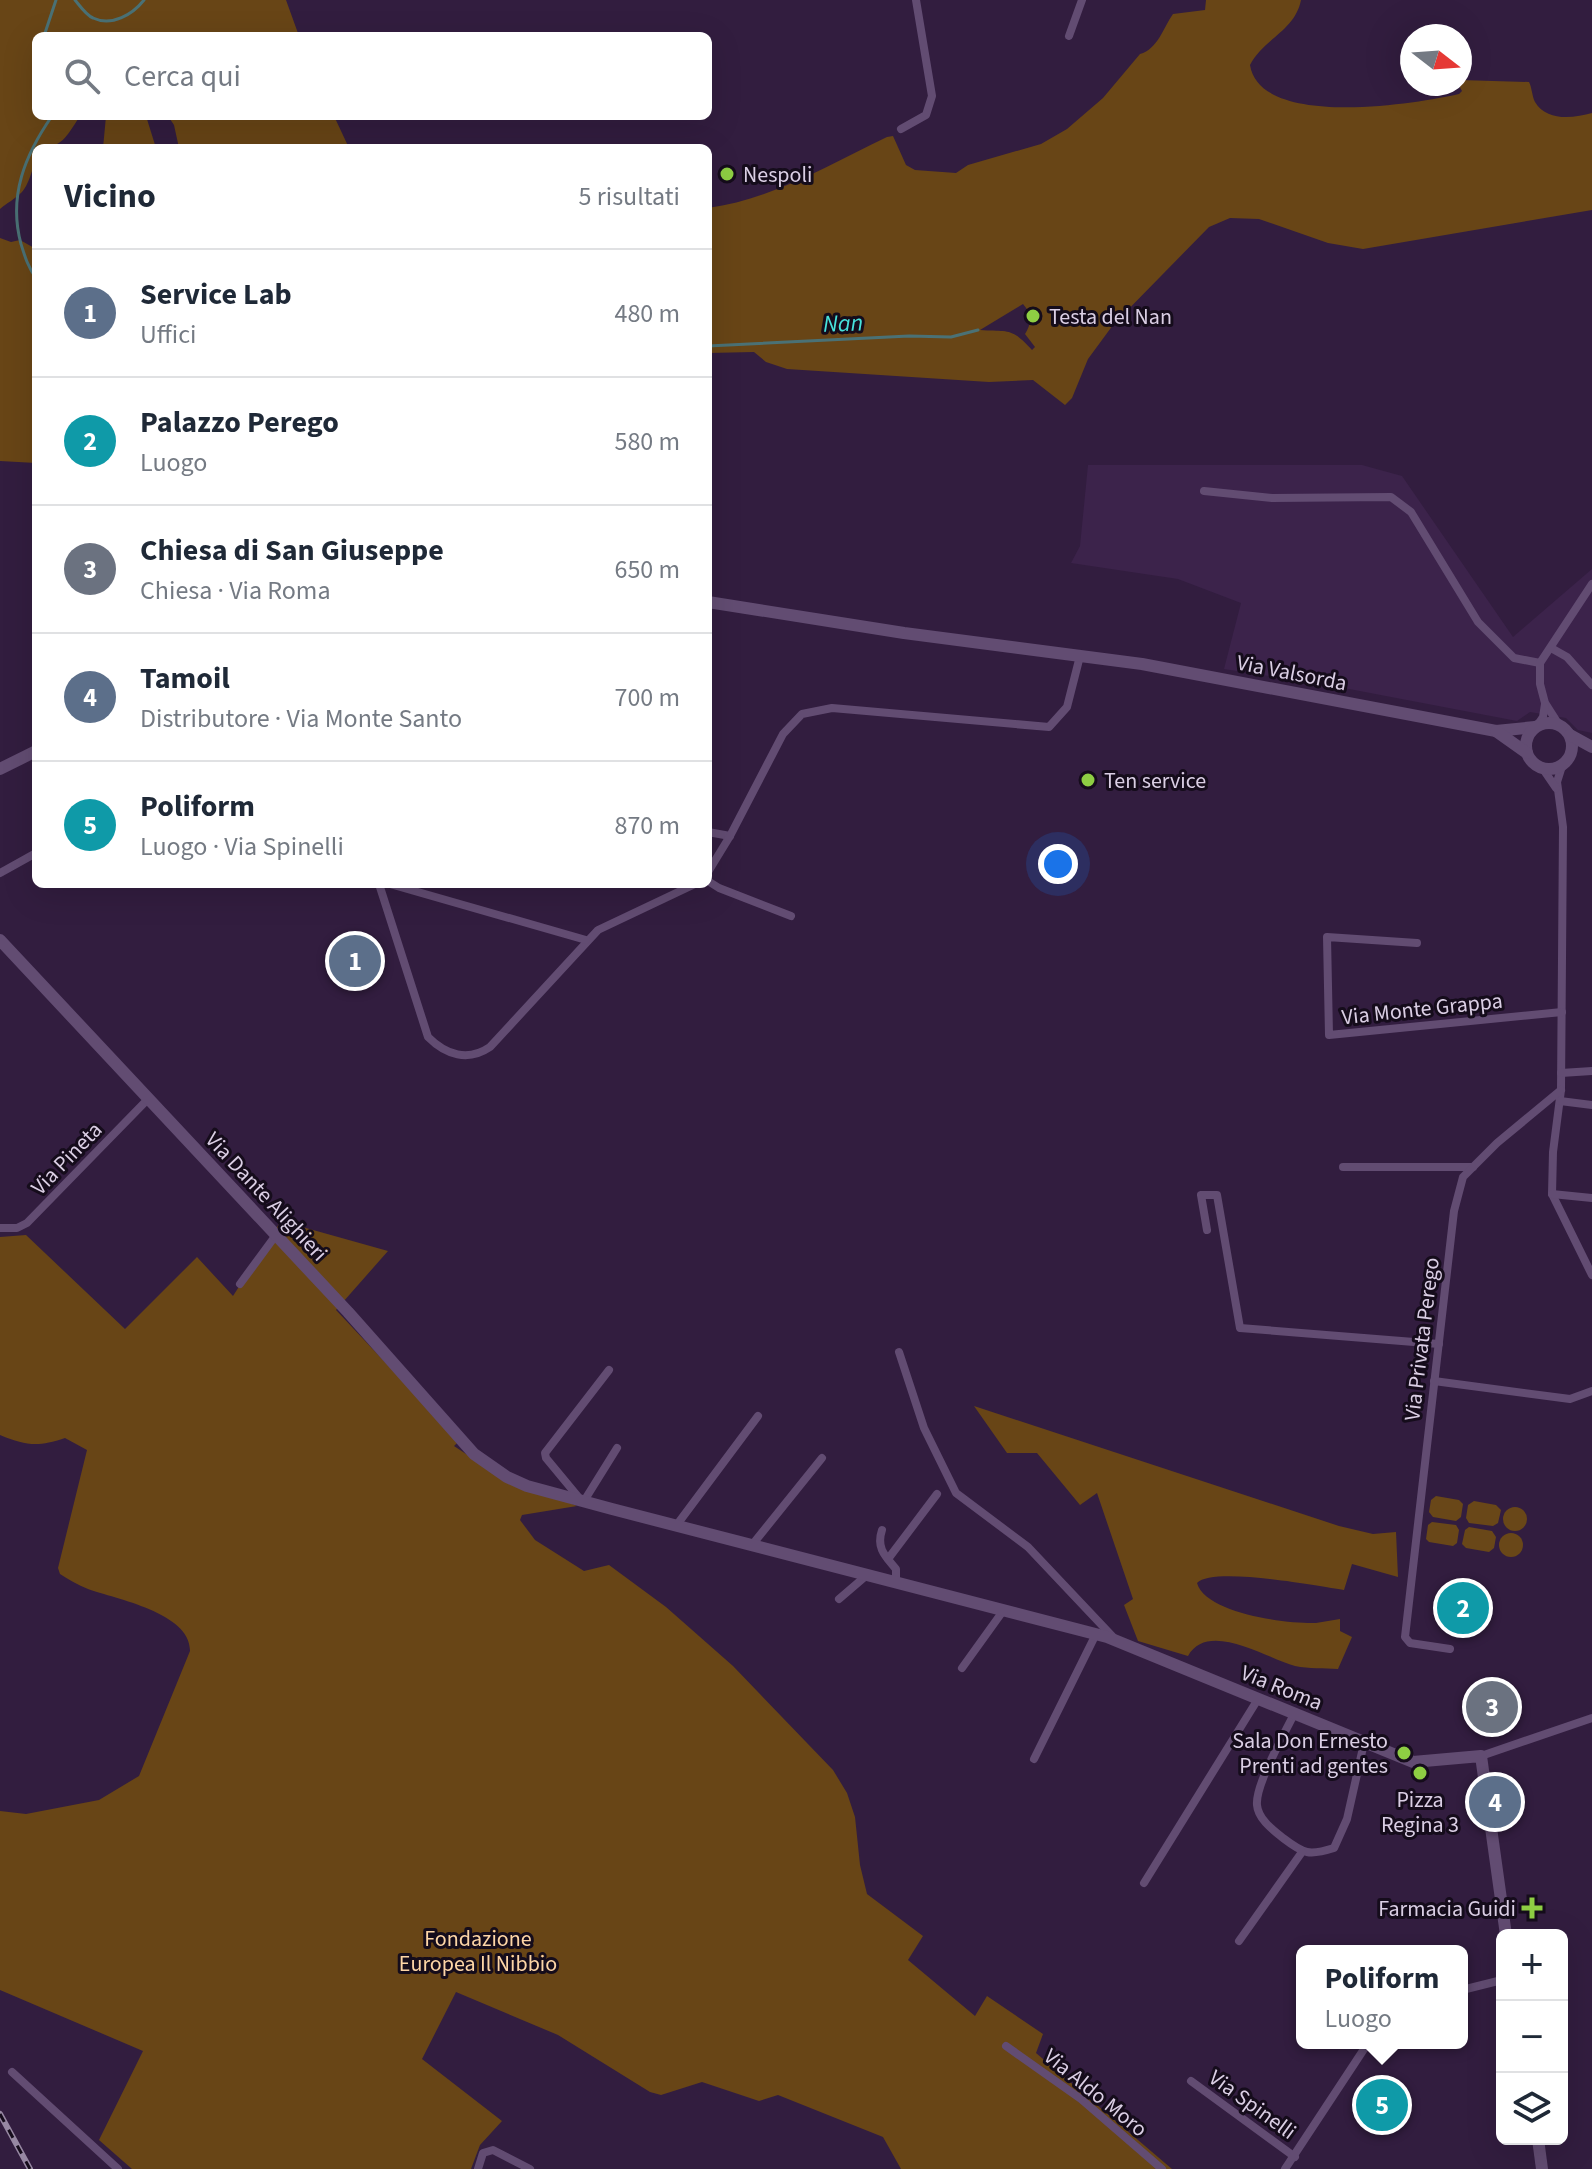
<!DOCTYPE html>
<html lang="it">
<head>
<meta charset="utf-8">
<style>
	:root { --surface:#fff; --page:#f2f2f3; --text:#1f2937; --muted:#747a83; --line:#e0e1e3; --accent:#b45309 }
	body { margin:0; font-family:"Source Sans 3",sans-serif; background:var(--page); color:var(--text) }
	.controls { position:absolute; right:24px; bottom:24px; display:grid; overflow:hidden; border-radius:12px; box-shadow:0 8px 32px #0002 }
	.controls button { width:72px; height:72px; display:grid; place-items:center; padding:0; border:0; border-bottom:2px solid var(--line); background:var(--surface); color:var(--text); font:40px sans-serif }
	.compass { position:absolute; left:1400px; top:24px; width:72px; height:72px; border-radius:50%; background:var(--surface); box-shadow:0 8px 32px #0002; rotate:107deg }
	.you { position:absolute; left:1058px; top:864px; width:28px; height:28px; margin:-20px; border:6px solid #fff; border-radius:50%; background:#1a73e8; box-shadow:0 0 0 12px #1a73e833 }
	.badge { display:grid; place-items:center; width:52px; height:52px; border-radius:50%; background:var(--accent); color:#fff; font-size:26px; font-weight:700 }
	.pin { position:absolute; translate:-50% -50%; border:4px solid #fff; box-shadow:0 2px 8px #0006 }
	.popup { position:absolute; left:1296px; top:1945px; width:172px; height:104px; box-sizing:border-box; display:grid; place-content:center; border-radius:12px; background:var(--surface); filter:drop-shadow(0 2px 6px #0005); font-size:26px; white-space:nowrap; color:var(--muted) }
	.popup b { font-size:30px; color:var(--text) }
	.popup::after { content:''; position:absolute; left:50%; top:100%; margin-left:-16px; border:16px solid transparent; border-top-color:var(--surface) }
	.list { margin:0; padding:0; list-style:none }
	h2 { display:flex; justify-content:space-between; align-items:center; height:104px; margin:0; padding:0 32px; font-size:34px }
	h2 small { font-size:26px; font-weight:400; color:var(--muted) }
	.list li { display:grid; grid-template-columns:52px 1fr auto; gap:24px; align-items:center; box-sizing:border-box; height:128px; padding:0 32px; border-top:2px solid var(--line) }
	.list b { display:block; font-size:30px; white-space:nowrap }
	.list p { margin:0; font-size:26px; white-space:nowrap; color:var(--muted) }
	.list em { font-size:26px; font-style:normal; color:var(--muted) }
	.icon { flex:none; width:44px; height:44px; fill:none; stroke:currentColor; stroke-width:2; stroke-linecap:round; stroke-linejoin:round }
	.map { position:relative; flex:none; width:1592px; height:2169px; overflow:hidden }
	.search { position:absolute; background:var(--surface); box-shadow:0 8px 32px #0002; left:32px; top:32px; width:680px; height:88px; display:flex; align-items:center; gap:20px; box-sizing:border-box; padding:0 28px; border-radius:12px; color:var(--muted); font-size:30px }
	.panel { position:absolute; background:var(--surface); box-shadow:0 8px 32px #0002; left:32px; top:144px; width:680px; height:744px; border-radius:12px }
	.map>svg:first-child { display:block }
</style>
</head>
<body>
<div class="map">
<svg width="1592" height="2169" viewBox="0 0 1592 2169">
	<rect width="100%" height="100%" fill="#321d3f"/>
	<path fill="#3c234b" d="M1088,465H1362L1402,476L1513,637L1592,569V733L1578,730L1566,718L1530,712L1517,721L1344,688L1224,669L1241,603L1178,579L1071,563L1080,546Z"/>
	<g fill="#694718">
		<path d="M1436,1496L1459,1500L1463,1504L1461,1517L1456,1521L1433,1517L1429,1512L1431,1500Z"/>
		<path d="M1474,1501L1496,1505L1501,1510L1498,1523L1493,1526L1469,1523L1466,1518L1468,1505Z"/>
		<circle cx="1515" cy="1519" r="12"/>
		<path d="M1432,1522L1456,1525L1459,1530L1457,1543L1453,1546L1429,1542L1426,1539L1428,1525Z"/>
		<path d="M1469,1527L1492,1531L1496,1537L1494,1548L1489,1552L1466,1548L1462,1544L1465,1530Z"/>
		<circle cx="1511" cy="1545" r="12"/>
	</g>
	<g fill="#684516" fill-rule="evenodd">
		<path d="M0,0H286L299,36H36V116H80C66,137 63,148 36,148C36,160 30,183 22,192C15,199 7,203 0,209Z"/>
		<path d="M1206,0H1301C1295,31 1263,39 1250,65C1260,129 1416,104 1459,94L1462,91L1458,84H1460V80L1529,82C1532,88 1532,96 1535,102C1547,122 1574,118 1592,113V210L1363,249L1328,243L1259,219L1230,218L1209,227L1113,325L1088,359L1072,398L1065,405L1033,380L989,382L787,369L766,362L754,352L708,353V208C772,199 829,165 887,137L893,136L906,165L915,170L956,173L968,165L1041,144L1067,129L1103,98L1140,54C1158,49 1163,28 1173,14L1205,10ZM1023,304C1032,314 1032,323 1025,334L1035,347L1032,350C1011,327 1009,332 980,330Z"/>
		<path d="M106,116H146L156,148H103Z"/>
		<path d="M168,116H334L349,148H179L174,125Z"/>
		<path d="M0,238L11,242L20,240L36,249V463L0,461Z"/>
		<path d="M281,1221L388,1251L336,1310L459,1441L454,1446L496,1474L577,1506L522,1515L520,1520L535,1540L584,1571L609,1565L666,1607L733,1666L833,1770L847,1793L855,1817L860,1865L867,1894L923,1936L908,1960L975,2016L987,1996L1043,2034L1036,2053L1172,2169H901L883,2137L778,2095L759,2101L702,2082L661,2095L650,2092L558,2035L456,1992L422,2059L502,2121L480,2145L471,2169H132L99,2140L143,2051L0,1990V1811L26,1814L99,1800L139,1776L190,1651C191,1613 116,1599 88,1589C78,1585 68,1579 60,1574L58,1568L87,1450L65,1438C38,1447 27,1446 0,1435V1237L26,1235L125,1329L197,1257L233,1296Z"/>
		<path d="M974,1406L1339,1526L1373,1534L1396,1532L1398,1577L1352,1564L1344,1590C1317,1586 1213,1566 1197,1583C1206,1614 1288,1624 1316,1623C1324,1622 1332,1620 1340,1619V1631L1352,1637L1338,1669C1324,1668 1309,1669 1295,1666C1266,1658 1208,1620 1188,1656L1138,1641L1124,1605L1133,1599L1097,1493L1080,1505L1037,1453H1007Z"/>
	</g>
	<g fill="none" stroke-linecap="round" stroke-linejoin="round">
		<g stroke="#4a7175" stroke-width="3">
			<path d="M75,0C80,6 86,15 93,18C112,27 133,14 144,0"/>
			<path d="M44,36L56,0"/>
			<path d="M36,278C28,267 25,257 21,244C8,196 25,155 52,116"/>
			<path d="M708,346L909,336L951,337L978,330"/>
		</g>
		<g stroke="#624c72" stroke-width="8">
			<path d="M1069,36L1082,0"/>
			<path d="M901,129L926,115L932,96L916,0"/>
			<path d="M1204,491L1272,498L1391,497L1411,512L1478,622L1514,658L1540,663"/>
			<path d="M1551,648L1567,657L1592,685"/>
			<path d="M1559,725L1545,703L1540,684V663L1592,584"/>
			<path d="M1537,726L1543,717L1545,704"/>
			<path d="M1562,766L1557,782L1563,827L1561,1090L1553,1152L1552,1194L1592,1275"/>
			<path d="M1543,769L1556,788"/>
			<path d="M708,832L730,836"/>
			<path d="M708,872L730,836L783,734L802,714L832,708L1049,727L1067,707L1080,656"/>
			<path d="M0,873L36,853"/>
			<path d="M708,881L719,888L791,916"/>
			<path d="M379,884L428,1037C446,1055 468,1062 490,1047L598,930L695,884"/>
			<path d="M390,884L586,940"/>
			<path d="M1417,943L1327,937L1329,1035L1562,1012"/>
			<path d="M1561,1073L1592,1071"/>
			<path d="M1560,1101L1592,1105"/>
			<path d="M1343,1167H1473"/>
			<path d="M1552,1194L1592,1198"/>
			<path d="M0,1228H17L27,1223L149,1098"/>
			<path d="M1207,1230L1201,1195H1217L1240,1328L1439,1344"/>
			<path d="M240,1284L276,1235"/>
			<path d="M899,1352L924,1428L956,1493L1028,1547L1113,1637"/>
			<path d="M1434,1381L1570,1399L1592,1391"/>
			<path d="M580,1499L546,1458L545,1453L609,1370"/>
			<path d="M584,1501L617,1448"/>
			<path d="M676,1526L758,1416"/>
			<path d="M882,1530C876,1548 885,1556 896,1569V1583"/>
			<path d="M752,1545L822,1458"/>
			<path d="M888,1559L937,1494"/>
			<path d="M839,1599L867,1575"/>
			<path d="M1450,1649L1410,1643L1405,1637L1454,1211L1463,1177L1497,1143L1561,1090"/>
			<path d="M962,1668L1003,1611"/>
			<path d="M1294,1714C1285,1733 1255,1785 1257,1805C1258,1819 1273,1830 1283,1838C1304,1854 1309,1856 1334,1848L1347,1819L1364,1743"/>
			<path d="M1481,1756L1592,1718"/>
			<path d="M1034,1759L1096,1634"/>
			<path d="M1144,1883L1258,1699"/>
			<path d="M1239,1941L1302,1852"/>
			<path d="M1462,1990L1502,1980"/>
			<path d="M1006,2046L1081,2099L1162,2169"/>
			<path d="M12,2072L118,2169"/>
			<path d="M1191,2081L1295,2157"/>
			<path d="M478,2169L483,2153L493,2150L530,2169"/>
			<path d="M1285,2169L1368,2043"/>
		</g>
		<g stroke="#624c72" stroke-width="12">
			<path d="M708,602L904,633L1142,664L1496,731L1535,727"/>
			<circle cx="1549" cy="746" r="23"/>
			<path d="M1496,731L1527,753"/>
			<path d="M1570,735L1592,747"/>
			<path d="M0,769L36,751"/>
			<path d="M0,940L348,1312L474,1454L507,1477L527,1486L612,1509L1107,1637L1413,1762L1481,1756L1506,1935"/>
			<path d="M1538,2139L1542,2169"/>
		</g>
		<g stroke="#9788a3" stroke-width="6">
			<path id="rail" d="M0,2114L30,2169"/>
		</g>
		<use href="#rail" stroke="#150c1b" stroke-width="3" stroke-dasharray="9" stroke-linecap="butt"/>
	</g>
	<g fill="#8ece43" stroke="#150c1b" stroke-width="3">
		<circle cx="727" cy="174" r="8"/>
		<circle cx="1033" cy="316" r="8"/>
		<circle cx="1088" cy="780" r="8"/>
		<circle cx="1404" cy="1753" r="8"/>
		<circle cx="1420" cy="1773" r="8"/>
		<path d="M1528 1896h8v8h8v8h-8v8h-8v-8h-8v-8h8z"/>
	</g>
	<g text-anchor="middle" stroke-width="6" stroke-linejoin="round" paint-order="stroke">
		<g font-size="22" fill="#dacee4" stroke="#150c1b" text-anchor="start">
			<text x="743" y="182">Nespoli</text>
			<text x="1049" y="324">Testa del Nan</text>
			<text x="1104" y="788">Ten service</text>
			<text x="1388" y="1748" text-anchor="end">Sala Don Ernesto<tspan x="1388" dy="25">Prenti ad gentes</tspan></text>
			<text x="1420" y="1807" text-anchor="middle">Pizza<tspan x="1420" dy="25">Regina 3</tspan></text>
			<text x="1516" y="1916" text-anchor="end">Farmacia Guidi</text>
		</g>
		<g font-size="22" fill="#dacee4" stroke="#150c1b">
			<text transform="translate(1292 672) rotate(11)" y="8">Via Valsorda</text>
			<text transform="translate(1422 1008) rotate(-6)" y="8">Via Monte Grappa</text>
			<text transform="translate(66 1158) rotate(-46)" y="8">Via Pineta</text>
			<text transform="translate(267 1196) rotate(47)" y="8">Via Dante Alighieri</text>
			<text transform="translate(1421 1339) rotate(-83)" y="8">Via Privata Perego</text>
			<text transform="translate(1282 1687) rotate(22)" y="8">Via Roma</text>
			<text transform="translate(1096 2092) rotate(39)" y="8">Via Aldo Moro</text>
			<text transform="translate(1253 2104) rotate(36)" y="8">Via Spinelli</text>
		</g>
		<g font-size="22" fill="#fdd5a6" stroke="#150c1b">
			<text x="478" y="1946">Fondazione<tspan x="478" dy="25">Europea Il Nibbio</tspan></text>
		</g>
		<g font-size="24" font-style="italic" fill="#47e2db" stroke="#150c1b">
			<text transform="translate(843 323) rotate(-2)" y="8">Nan</text>
		</g>
	</g>
</svg>
<div class="controls">
<button>+</button>
<button>−</button>
<button><svg class="icon" aria-label="layers" viewBox="0 0 24 24"><path d="M12 4l9 5-9 5-9-5zM3 14l9 5 9-5"/></svg></button>
</div>
<svg class="compass" viewBox="-18 -18 36 36"><path d="M0-13l5 13h-10z" fill="#e53935"/><path d="M0 13l5-13h-10z" fill="#747a83"/></svg>
<div class="you"></div>
<div class="pin badge" style="left:355px;top:961px;background:#5c6f8a">1</div>
<div class="pin badge" style="left:1463px;top:1608px;background:#0f9aa8">2</div>
<div class="pin badge" style="left:1492px;top:1707px;background:#6b7280">3</div>
<div class="pin badge" style="left:1495px;top:1802px;background:#5c6f8a">4</div>
<div class="pin badge" style="left:1382px;top:2105px;background:#0f9aa8">5</div>
<div class="popup"><b>Poliform</b>Luogo</div>
<div class="search"><svg class="icon" aria-label="search" viewBox="0 0 24 24"><circle cx="10" cy="10" r="6"/><path d="M15 15l6 6"/></svg>Cerca qui</div>
<section class="panel">
<h2>Vicino<small>5 risultati</small></h2>
<ul class="list">
<li><span class="badge" style="background:#5c6f8a">1</span><div><b>Service Lab</b><p>Uffici</p></div><em>480 m</em></li>
<li><span class="badge" style="background:#0f9aa8">2</span><div><b>Palazzo Perego</b><p>Luogo</p></div><em>580 m</em></li>
<li><span class="badge" style="background:#6b7280">3</span><div><b>Chiesa di San Giuseppe</b><p>Chiesa · Via Roma</p></div><em>650 m</em></li>
<li><span class="badge" style="background:#5c6f8a">4</span><div><b>Tamoil</b><p>Distributore · Via Monte Santo</p></div><em>700 m</em></li>
<li><span class="badge" style="background:#0f9aa8">5</span><div><b>Poliform</b><p>Luogo · Via Spinelli</p></div><em>870 m</em></li>
</ul>
</section>
</div>
</body>
</html>
